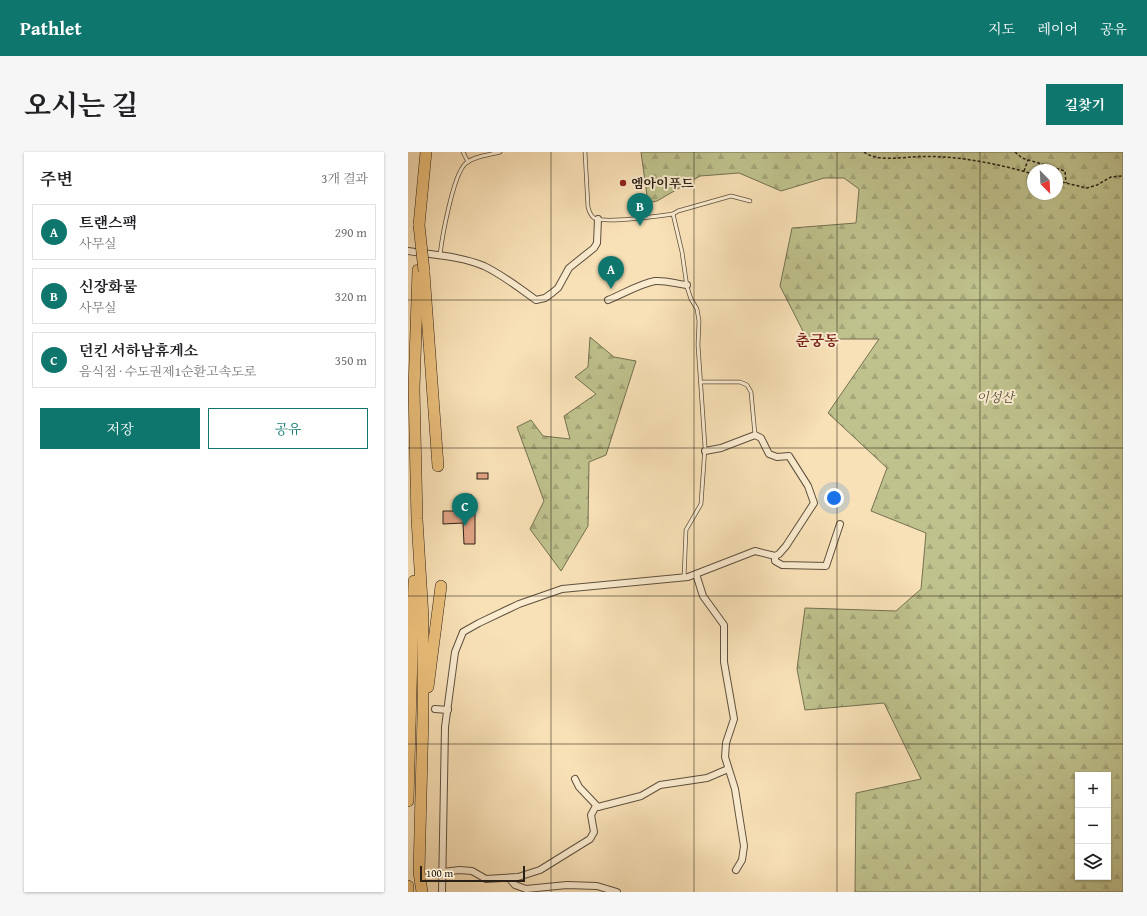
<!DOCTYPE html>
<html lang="ko">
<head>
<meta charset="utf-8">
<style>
	:root { --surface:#fff; --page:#f6f6f6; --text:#202124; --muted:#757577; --line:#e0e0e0; --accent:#0f766e }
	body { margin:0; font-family:"Gentium Book Plus","Noto Serif KR",serif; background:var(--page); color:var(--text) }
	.controls { position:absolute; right:12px; bottom:12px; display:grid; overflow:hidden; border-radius:0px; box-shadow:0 1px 3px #0004 }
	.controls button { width:36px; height:36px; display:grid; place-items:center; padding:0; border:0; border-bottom:1px solid var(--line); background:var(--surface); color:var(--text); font:20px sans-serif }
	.compass { position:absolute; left:619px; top:12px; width:36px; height:36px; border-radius:50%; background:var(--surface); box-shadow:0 1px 3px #0004; rotate:156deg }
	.scale { position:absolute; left:12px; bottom:10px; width:105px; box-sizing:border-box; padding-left:4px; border:2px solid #2a2016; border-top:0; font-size:11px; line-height:14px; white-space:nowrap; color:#2a2016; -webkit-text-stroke:3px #fbecd0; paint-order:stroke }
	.you { position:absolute; left:426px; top:346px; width:14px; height:14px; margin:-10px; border:3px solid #fff; border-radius:50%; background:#1a73e8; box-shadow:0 0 0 6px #1a73e833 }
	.badge { display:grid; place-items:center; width:26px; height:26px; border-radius:50%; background:var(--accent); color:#fff; font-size:13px; font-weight:700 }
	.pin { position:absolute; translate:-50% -33px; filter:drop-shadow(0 1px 2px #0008) }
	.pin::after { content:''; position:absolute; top:21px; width:14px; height:12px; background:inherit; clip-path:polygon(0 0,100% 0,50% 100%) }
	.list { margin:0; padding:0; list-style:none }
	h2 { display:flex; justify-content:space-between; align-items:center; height:52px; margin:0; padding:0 16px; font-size:17px }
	h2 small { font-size:13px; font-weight:400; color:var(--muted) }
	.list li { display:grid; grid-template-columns:26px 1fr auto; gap:12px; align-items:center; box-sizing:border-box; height:56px; margin:0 8px 8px; padding:0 8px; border:1px solid var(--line); border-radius:0px }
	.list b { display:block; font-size:15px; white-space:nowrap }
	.list p { margin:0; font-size:13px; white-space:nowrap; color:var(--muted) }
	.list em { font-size:13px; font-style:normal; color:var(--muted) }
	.actions { display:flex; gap:8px; padding:12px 16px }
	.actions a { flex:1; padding:9px 0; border:1px solid var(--accent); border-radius:0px; text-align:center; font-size:14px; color:var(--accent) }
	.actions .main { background:var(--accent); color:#fff }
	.icon { flex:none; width:22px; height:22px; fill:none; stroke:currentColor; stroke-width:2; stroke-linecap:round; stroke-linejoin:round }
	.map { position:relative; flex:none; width:715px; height:740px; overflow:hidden; border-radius:0px }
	header { display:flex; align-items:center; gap:24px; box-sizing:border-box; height:56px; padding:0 20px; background:var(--accent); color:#fff }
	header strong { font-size:19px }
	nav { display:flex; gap:22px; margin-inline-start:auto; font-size:14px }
	.intro { display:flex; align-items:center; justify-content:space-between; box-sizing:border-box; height:96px; padding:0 24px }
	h1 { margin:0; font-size:28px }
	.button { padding:10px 18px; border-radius:0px; background:var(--accent); color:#fff; font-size:14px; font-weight:700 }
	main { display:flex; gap:24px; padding:0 24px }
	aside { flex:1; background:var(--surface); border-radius:0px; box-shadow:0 1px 3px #0004 }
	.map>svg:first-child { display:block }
</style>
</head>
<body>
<header>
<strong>Pathlet</strong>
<nav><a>지도</a><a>레이어</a><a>공유</a></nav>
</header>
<div class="intro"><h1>오시는 길</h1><a class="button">길찾기</a></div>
<main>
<aside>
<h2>주변<small>3개 결과</small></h2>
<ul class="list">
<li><span class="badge">A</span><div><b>트랜스팩</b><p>사무실</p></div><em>290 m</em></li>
<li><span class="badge">B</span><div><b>신장화물</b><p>사무실</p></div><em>320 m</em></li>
<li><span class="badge">C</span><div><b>던킨 서하남휴게소</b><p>음식점 · 수도권제1순환고속도로</p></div><em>350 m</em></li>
</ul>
<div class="actions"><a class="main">저장</a><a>공유</a></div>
</aside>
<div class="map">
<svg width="715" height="740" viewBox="0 0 715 740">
	<defs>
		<pattern id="forest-firs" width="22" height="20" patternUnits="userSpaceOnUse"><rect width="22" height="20" fill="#bfc28d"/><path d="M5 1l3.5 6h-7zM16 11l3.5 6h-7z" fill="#a4a679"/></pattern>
	</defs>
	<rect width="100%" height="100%" fill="#f9e1b7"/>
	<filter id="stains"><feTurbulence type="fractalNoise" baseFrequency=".005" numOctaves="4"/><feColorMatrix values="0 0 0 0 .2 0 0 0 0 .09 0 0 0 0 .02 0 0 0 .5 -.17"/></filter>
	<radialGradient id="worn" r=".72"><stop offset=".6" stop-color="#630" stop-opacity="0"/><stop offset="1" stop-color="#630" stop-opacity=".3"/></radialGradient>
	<g fill="url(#forest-firs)" stroke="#747152" fill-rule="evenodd">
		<path d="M233,0H715V740H447L448,641L513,627L476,551L397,558L389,517L397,456L488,459L513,437L518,381L463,359L479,316L420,261L471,187H399L372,134L384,76L448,71L451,37L436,26H416L373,39L331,21L292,24L249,49L240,51ZM625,18H649V42H625ZM670,623H700V725H670Z"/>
		<path d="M182,185L206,205L228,209L198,303L181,310L180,374L153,419L122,377L136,349L109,275L123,268L135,284L162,287L156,264L188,242L167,225L180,215Z"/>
	</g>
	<g fill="#e1a485" stroke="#2a2016">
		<rect x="69" y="321" width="11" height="6"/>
		<path d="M60,342L64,343V352H67V392H56L55,371L35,372V359H55L57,344Z"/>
	</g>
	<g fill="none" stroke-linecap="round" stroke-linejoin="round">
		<g stroke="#5e503e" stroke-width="4.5">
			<g id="service">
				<path d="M55,0L60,10"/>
				<path d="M177,0L180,55C181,59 182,63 186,66C198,72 250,64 265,62L274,100L279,135L283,147L289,157L291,169L290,193L297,295L293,352L278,378L276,426"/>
				<path d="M265,62L270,59L323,44L342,49"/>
				<path d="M32,103C34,85 45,24 57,12C65,4 82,3 92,0"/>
				<path d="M293,230H332L339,233L343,240L347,283"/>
			</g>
		</g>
		<g stroke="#5e503e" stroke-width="8">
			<g id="minor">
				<path d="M0,99C24,103 53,104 76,114C95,123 111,136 128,148L137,146L144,141L150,136L161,116L186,96L189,91L190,67"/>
				<path d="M200,148C215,142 231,132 247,129C257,128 269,132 279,133"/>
				<path d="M367,404V409L374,413L418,414L432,372"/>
				<path d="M288,422L295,444L316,473V510L326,567L318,591L317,605L327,637L336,694L334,708L328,718"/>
				<path d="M27,557L40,558"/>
				<path d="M167,627L171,635L190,655L233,644L252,633L299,626L320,617"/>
				<path d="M34,720L52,718L64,719L78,727L110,725L132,718L182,687L186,680L183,663L188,654"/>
				<path d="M101,726L107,733L118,737L159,733L189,734L209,740"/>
				<path d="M34,740L37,575L47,500L55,480L71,471L111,452L154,437L280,425L347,399L367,404L371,402L378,394L406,351L400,334L381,304L369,305L361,302L353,286L347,283L313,296L297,299"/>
			</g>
		</g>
		<g stroke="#2a2016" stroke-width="12">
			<g id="motorway">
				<path d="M11,73L18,0"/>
				<path d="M10,118L6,237L9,367L15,466V563L11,720L14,740"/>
				<path d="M16,121L30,314"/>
				<path d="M20,535L33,434"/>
				<path d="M0,649L6,429"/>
				<path d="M0,734V740"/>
			</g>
		</g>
		<g stroke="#2a2016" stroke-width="1.5" stroke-dasharray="3 2" stroke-linecap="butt">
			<path d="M456,0C468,9 489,6 504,5C543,2 587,11 625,22"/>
			<path d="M607,0L614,6L657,19L658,31"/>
			<path d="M616,19L620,8"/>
			<path d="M649,29L679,36L689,33L703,25L715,24"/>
		</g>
		<use href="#service" stroke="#fbecd0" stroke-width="3"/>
		<use href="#minor" stroke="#fbecd0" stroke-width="6"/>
		<use href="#motorway" stroke="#ecc07c" stroke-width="11"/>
		<g stroke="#2a2016" stroke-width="12" stroke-linecap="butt">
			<path id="motorway-bridge" d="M11,73L16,119"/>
		</g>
		<use href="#motorway-bridge" stroke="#ecc07c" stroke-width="11"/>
	</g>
	<path fill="none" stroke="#2a2016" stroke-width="1" stroke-opacity="0.55" d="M143,0V740M286,0V740M429,0V740M572,0V740M0,148H715M0,296H715M0,444H715M0,592H715"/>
	<circle fill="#8f2418" stroke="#fbecd0" stroke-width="1.5" cx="215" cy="31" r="4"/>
	<g text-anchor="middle" stroke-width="4" stroke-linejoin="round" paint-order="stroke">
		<g font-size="13" font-weight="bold" fill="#2a2016" stroke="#fbecd0" text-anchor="start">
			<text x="223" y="36">엠아이푸드</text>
		</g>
		<g font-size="13" font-style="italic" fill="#57513a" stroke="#fbecd0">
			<text x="587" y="250">이성산</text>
		</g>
		<g font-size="15" font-weight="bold" fill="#7a1f14" stroke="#fbecd0">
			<text x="409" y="194">춘궁동</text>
		</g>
	</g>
	<rect width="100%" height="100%" filter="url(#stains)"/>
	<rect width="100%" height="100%" fill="url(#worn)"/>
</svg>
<div class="controls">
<button>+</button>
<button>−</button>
<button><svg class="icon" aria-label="layers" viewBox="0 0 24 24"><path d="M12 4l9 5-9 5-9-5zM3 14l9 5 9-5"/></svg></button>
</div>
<svg class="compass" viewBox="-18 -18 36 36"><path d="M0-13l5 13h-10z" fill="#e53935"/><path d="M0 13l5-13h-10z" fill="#757577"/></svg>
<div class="scale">100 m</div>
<div class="you"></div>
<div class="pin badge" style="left:203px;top:137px">A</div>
<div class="pin badge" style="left:232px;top:74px">B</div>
<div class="pin badge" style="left:57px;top:374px">C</div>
</div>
</main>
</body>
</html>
